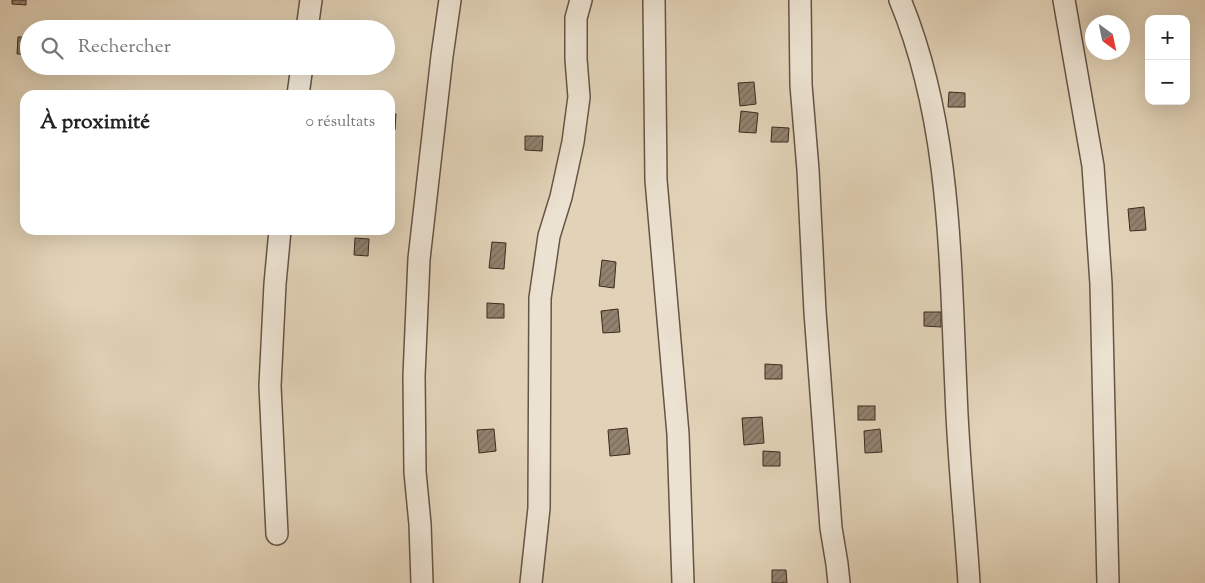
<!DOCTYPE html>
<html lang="fr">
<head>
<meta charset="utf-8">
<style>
	:root { --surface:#fff; --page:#f2f2f2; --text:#222; --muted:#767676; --line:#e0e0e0 }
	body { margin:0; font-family:"Sorts Mill Goudy",serif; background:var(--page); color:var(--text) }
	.controls { position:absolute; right:15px; top:15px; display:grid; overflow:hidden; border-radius:10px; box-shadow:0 5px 20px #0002 }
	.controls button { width:45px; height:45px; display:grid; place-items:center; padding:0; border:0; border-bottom:1px solid var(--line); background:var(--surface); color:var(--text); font:25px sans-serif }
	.compass { position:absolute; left:1085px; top:15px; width:45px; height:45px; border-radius:50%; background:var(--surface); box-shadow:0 5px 20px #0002; rotate:147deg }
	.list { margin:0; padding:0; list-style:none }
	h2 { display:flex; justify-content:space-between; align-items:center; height:65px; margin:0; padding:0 20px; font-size:21px }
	h2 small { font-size:16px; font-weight:400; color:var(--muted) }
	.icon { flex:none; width:28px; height:28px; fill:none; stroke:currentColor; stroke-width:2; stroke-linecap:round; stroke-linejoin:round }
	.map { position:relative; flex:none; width:1205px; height:583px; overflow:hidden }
	.search { position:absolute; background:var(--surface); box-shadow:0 5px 20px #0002; left:20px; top:20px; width:375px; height:55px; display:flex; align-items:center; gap:12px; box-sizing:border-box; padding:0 18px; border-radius:28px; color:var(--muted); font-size:19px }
	.panel { position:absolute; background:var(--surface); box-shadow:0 5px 20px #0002; left:20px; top:90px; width:375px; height:145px; border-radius:15px }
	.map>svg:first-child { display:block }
</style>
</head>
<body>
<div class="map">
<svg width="1205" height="583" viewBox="0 0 1205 583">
	<defs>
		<pattern id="building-hatch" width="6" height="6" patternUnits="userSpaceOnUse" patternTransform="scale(1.25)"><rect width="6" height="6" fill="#92826f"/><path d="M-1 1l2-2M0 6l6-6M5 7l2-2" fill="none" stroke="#786b5b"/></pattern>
	</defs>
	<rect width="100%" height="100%" fill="#e2d3b8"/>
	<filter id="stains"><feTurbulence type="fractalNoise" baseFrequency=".004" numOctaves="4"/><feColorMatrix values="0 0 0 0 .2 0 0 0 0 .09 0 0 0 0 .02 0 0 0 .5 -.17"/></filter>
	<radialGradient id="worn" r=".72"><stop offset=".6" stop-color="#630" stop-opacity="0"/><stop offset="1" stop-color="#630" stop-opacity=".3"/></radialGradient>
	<g fill="url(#building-hatch)" stroke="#3c2a20">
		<path d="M12,0H26V5L12,4Z"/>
		<path d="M18,37H29V54H17Z"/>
		<path d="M754,82L756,104L740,106L738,83Z"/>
		<path d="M949,92L965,93V107H948Z"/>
		<path d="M741,111L758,113L756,133L739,132Z"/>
		<path d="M390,113L396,114L395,130H390Z"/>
		<path d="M772,127L789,128L788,142H771Z"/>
		<path d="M525,136H543L542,151L525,150Z"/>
		<path d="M1144,207L1146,230L1130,231L1128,209Z"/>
		<path d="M355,238L369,239L368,256L354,255Z"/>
		<path d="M492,242L506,243L504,269L489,268Z"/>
		<path d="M602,260L616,262L614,288L599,286Z"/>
		<path d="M487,303L504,304V318H487Z"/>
		<path d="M618,309L620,332L603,333L601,311Z"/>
		<path d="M924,312H941V327L924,326Z"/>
		<path d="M765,364L782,365V379H765Z"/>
		<rect x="858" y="406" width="17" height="14"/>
		<path d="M762,417L764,443L744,445L742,418Z"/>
		<path d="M627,428L630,454L610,456L608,430Z"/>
		<path d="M494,429L496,451L479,453L477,430Z"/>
		<path d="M880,429L882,452L865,453L864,431Z"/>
		<path d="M763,451L780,452V466H763Z"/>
		<path d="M772,570H786L787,583H772Z"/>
	</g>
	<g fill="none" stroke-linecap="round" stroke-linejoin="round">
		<g stroke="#665446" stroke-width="24">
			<g id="minor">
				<path d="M654,0L656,180L678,434L683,583"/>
				<path d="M800,0L801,85L808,170L815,312L831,528L837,564L839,583"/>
				<path d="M900,0C951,123 950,259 956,391C958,455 965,519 969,583"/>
				<path d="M1064,0L1093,166L1101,284L1108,583"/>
				<path d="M307,29L311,0"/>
				<path d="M298,95L302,66"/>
				<path d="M277,534L270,386L275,284L280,230"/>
				<path d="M422,583L420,524L415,472L414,376L419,259L442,56L450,0"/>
				<path d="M531,583L539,508L540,298L549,236L561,197L573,142L579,97L576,59V18L581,0"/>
			</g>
		</g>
		<use href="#minor" stroke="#ece2d1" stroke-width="21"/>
	</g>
	<rect width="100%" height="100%" filter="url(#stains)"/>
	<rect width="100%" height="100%" fill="url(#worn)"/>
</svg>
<div class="controls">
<button>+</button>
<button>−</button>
</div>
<svg class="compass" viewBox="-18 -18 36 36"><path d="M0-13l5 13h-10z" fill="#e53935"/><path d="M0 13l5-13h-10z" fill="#767676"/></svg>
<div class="search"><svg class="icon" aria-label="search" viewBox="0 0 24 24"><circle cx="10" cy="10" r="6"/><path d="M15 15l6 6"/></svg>Rechercher</div>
<section class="panel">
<h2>À proximité<small>0 résultats</small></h2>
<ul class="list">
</ul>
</section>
</div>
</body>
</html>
